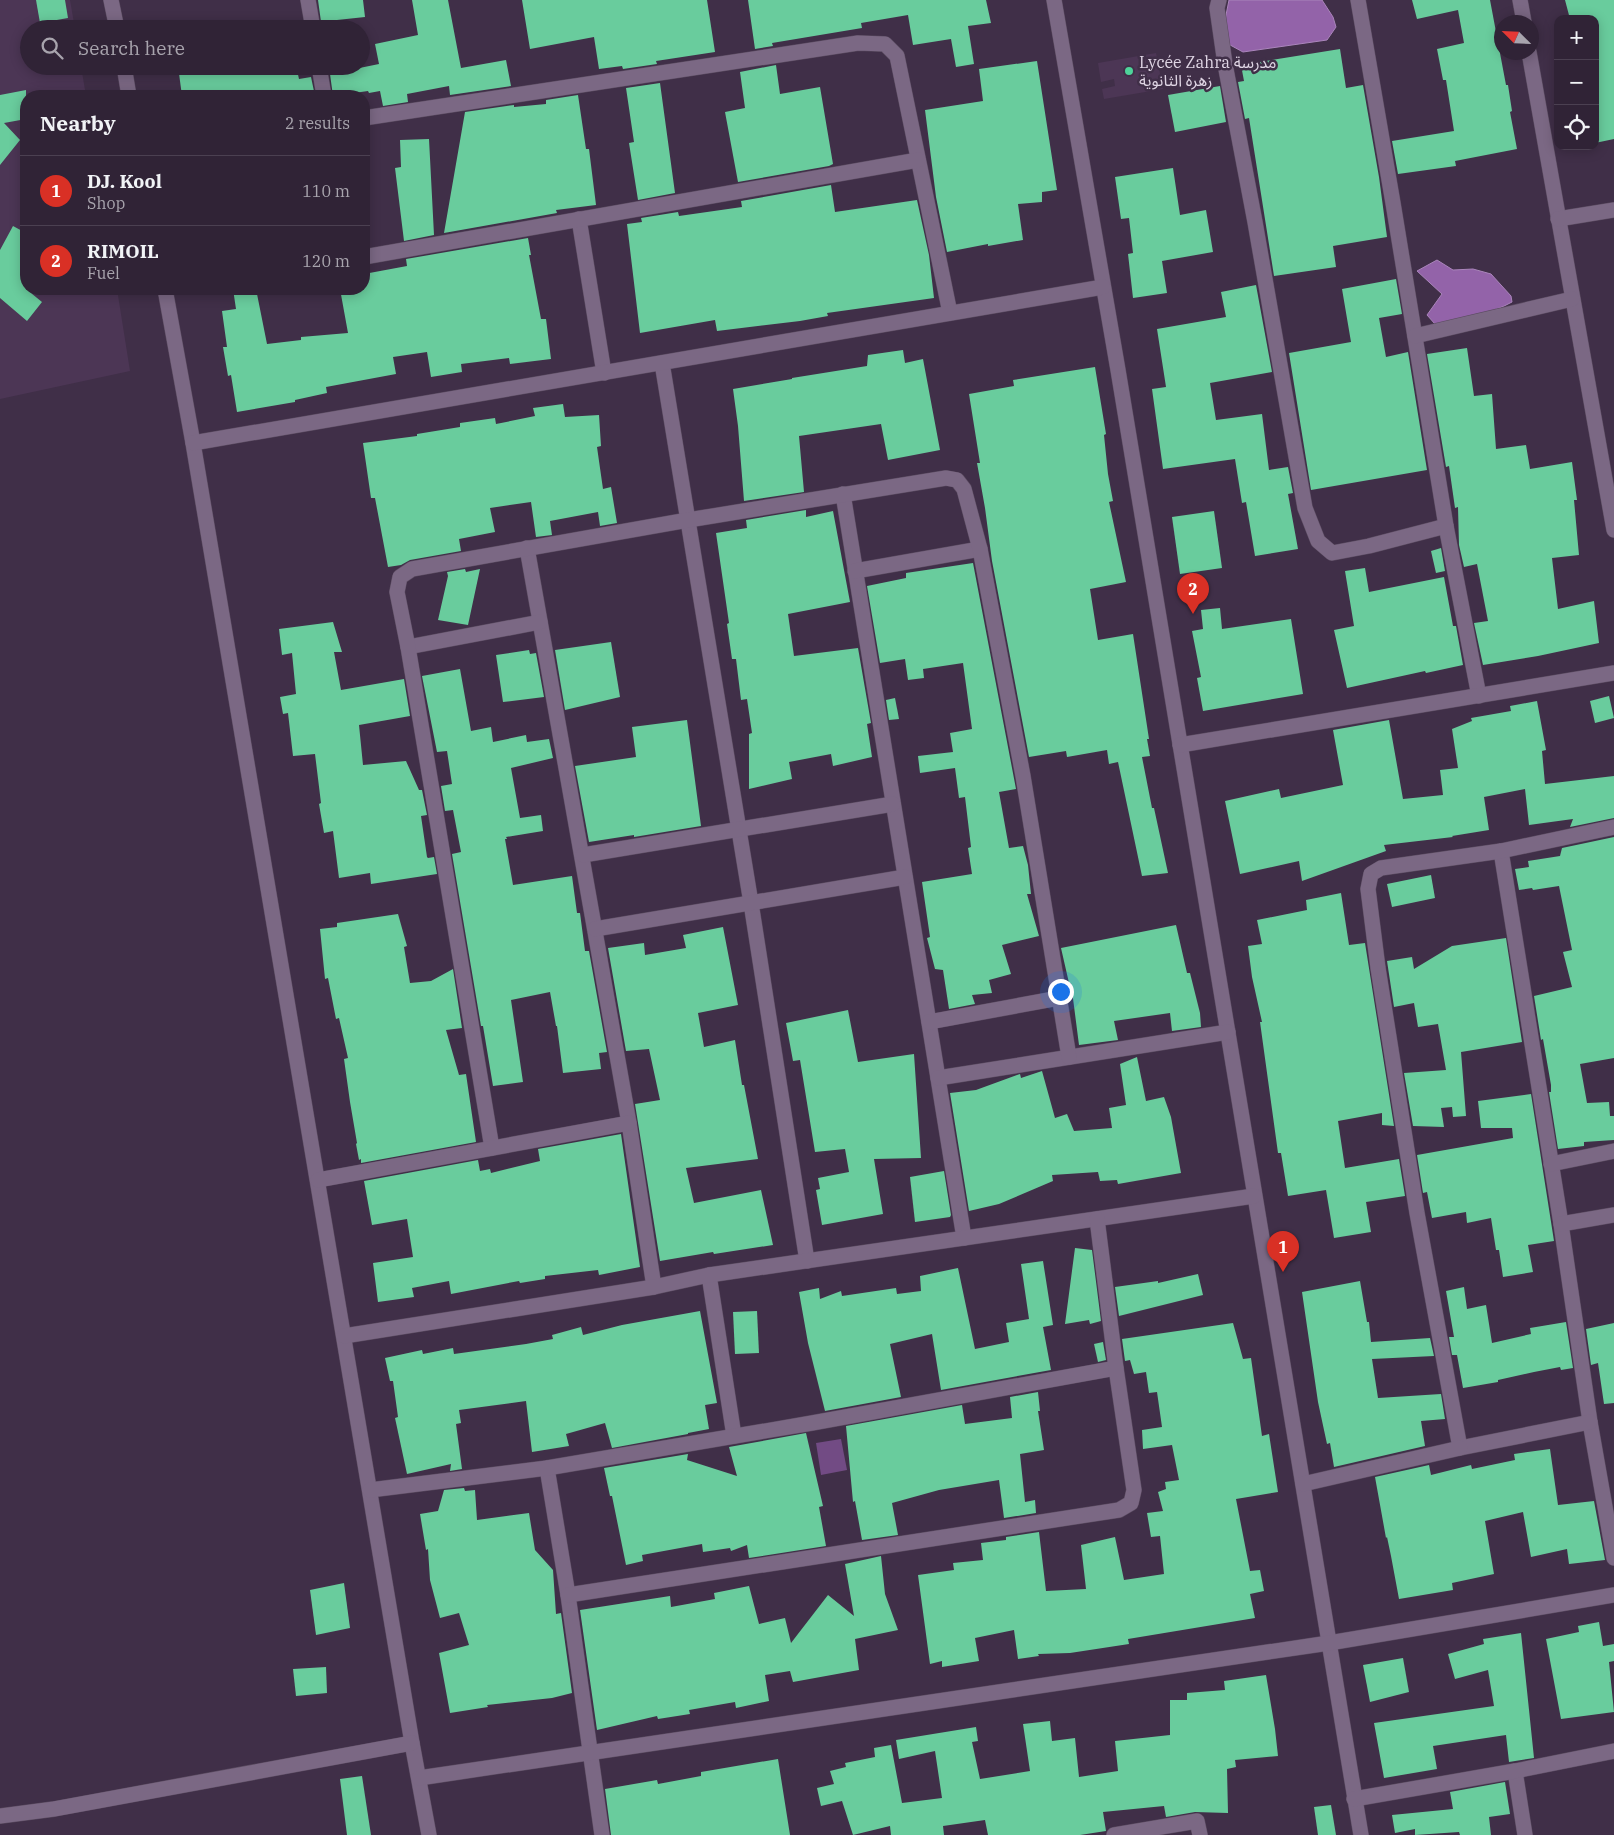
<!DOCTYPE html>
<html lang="en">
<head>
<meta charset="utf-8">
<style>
	:root { --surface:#302336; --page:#382b3e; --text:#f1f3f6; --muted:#a8a4ad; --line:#4b4051; --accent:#d93025 }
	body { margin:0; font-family:"IBM Plex Serif","Noto Sans Arabic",serif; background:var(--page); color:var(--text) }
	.controls { position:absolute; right:15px; top:15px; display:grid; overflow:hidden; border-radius:10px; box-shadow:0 2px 12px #0003 }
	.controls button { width:45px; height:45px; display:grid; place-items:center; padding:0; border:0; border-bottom:1px solid var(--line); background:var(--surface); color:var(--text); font:25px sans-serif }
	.compass { position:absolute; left:1494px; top:15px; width:45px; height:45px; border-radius:50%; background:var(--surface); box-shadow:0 2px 12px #0003; rotate:294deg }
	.you { position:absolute; left:1060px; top:991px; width:18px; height:18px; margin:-12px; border:4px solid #fff; border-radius:50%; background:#1a73e8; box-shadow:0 0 0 8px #1a73e833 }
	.badge { display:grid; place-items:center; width:32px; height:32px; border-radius:50%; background:var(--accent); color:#fff; font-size:16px; font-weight:700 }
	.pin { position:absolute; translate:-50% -41px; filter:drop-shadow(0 1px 2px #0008) }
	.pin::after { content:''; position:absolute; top:26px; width:18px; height:15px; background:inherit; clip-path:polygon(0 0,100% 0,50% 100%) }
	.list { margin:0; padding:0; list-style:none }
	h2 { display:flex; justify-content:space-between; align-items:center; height:65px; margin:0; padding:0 20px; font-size:21px }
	h2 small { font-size:16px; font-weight:400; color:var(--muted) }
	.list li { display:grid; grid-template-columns:32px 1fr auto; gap:15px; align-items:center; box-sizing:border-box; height:70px; padding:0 20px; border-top:1px solid var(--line) }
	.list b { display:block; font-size:19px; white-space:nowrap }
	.list p { margin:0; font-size:16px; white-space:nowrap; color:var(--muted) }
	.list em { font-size:16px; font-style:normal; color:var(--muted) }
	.icon { flex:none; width:28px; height:28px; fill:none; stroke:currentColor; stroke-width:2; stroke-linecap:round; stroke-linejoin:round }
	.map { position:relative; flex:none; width:1614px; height:1835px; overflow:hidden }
	.search { position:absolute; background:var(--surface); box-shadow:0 2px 12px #0003; left:20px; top:20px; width:350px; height:55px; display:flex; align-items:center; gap:12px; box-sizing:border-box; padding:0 18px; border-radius:28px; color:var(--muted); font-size:19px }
	.panel { position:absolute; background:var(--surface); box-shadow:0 2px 12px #0003; left:20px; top:90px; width:350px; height:205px; border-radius:20px }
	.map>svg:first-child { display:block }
</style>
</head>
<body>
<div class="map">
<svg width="1614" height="1835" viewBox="0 0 1614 1835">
	<rect width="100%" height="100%" fill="#402f48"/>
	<g fill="#4c3655">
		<path d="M0,0H70L75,29H29V66H81L86,96H26V289H117L130,371L0,399Z"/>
		<path d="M1156,53L1163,89L1104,99L1102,89L1115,86L1114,79L1101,82L1098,63Z"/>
	</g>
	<path fill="#724b84" d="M841,1439L847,1470L821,1475L816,1443Z"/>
	<g fill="#9363a9" stroke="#aa85bb">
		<path d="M1229,0H1322L1333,17L1336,27L1327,40L1243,52L1221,40Z"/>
		<path d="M1437,260L1453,270L1473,269L1491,274L1511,296L1512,302C1489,315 1461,319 1435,324L1427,315L1442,294L1417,271Z"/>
	</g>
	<g fill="#69cc9d">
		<path d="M36,0H65L68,18L40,23Z"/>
		<path d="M318,0H363L365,17L337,20L338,29H322Z"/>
		<path d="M412,0H448L461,68L506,60L511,86L450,95L449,86L407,94L408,102L383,106L380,91L369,93L368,91L333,96L330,74L379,64L375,44L418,35Z"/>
		<path d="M522,0H707L715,52L656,61L657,64L623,69L622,66L599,69L594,37L530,49Z"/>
		<path d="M748,0H986L991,23L968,26L974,64L956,67L951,39L913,45L908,15L861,23L862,28L772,43L773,46L755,49Z"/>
		<path d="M1412,0H1490L1506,85H1508L1512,111L1510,112L1517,149L1455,161L1456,166L1398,174L1392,141L1454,131L1446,80H1443L1437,49L1464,43L1458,10L1417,19Z"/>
		<path d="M1565,0H1614V139L1595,143V19H1570Z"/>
		<path d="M1340,49L1346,88L1363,85L1379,177L1387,237L1333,246L1336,267L1274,276L1249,118L1245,119L1238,82L1244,81L1241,65Z"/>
		<path d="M1037,61L1057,190L1042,192V202L1018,204L1023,240L988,246V244L947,252L936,197L925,110L983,101L979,69Z"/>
		<path d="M776,65L780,94L820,87L833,164L829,166L738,182L725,112L745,108L740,72Z"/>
		<path d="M178,66H258L260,75L297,70L299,79L311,77L315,96H182Z"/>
		<path d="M660,83L675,193L638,200L629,143L634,142L626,88Z"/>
		<path d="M1220,86L1226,122L1175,132L1168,95Z"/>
		<path d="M26,90V119L4,123L20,140L0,165V95Z"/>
		<path d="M578,95L586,149H589L596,205L556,210L557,213L444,233L465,112L514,105V107L546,104V100Z"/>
		<path d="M429,139L434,235L404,241L395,168L401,167L400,140Z"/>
		<path d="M1173,168L1180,215L1206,210L1213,252L1162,261L1167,293L1133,298L1128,254L1133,253L1129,218L1121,219L1115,177Z"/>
		<path d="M831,185L835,212L917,200L929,255L934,298L827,313L828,316L800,321L717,331L715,320L640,333L627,224L642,222L641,218L678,212L679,216L742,207L741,201Z"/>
		<path d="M13,226L26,233V289L42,302L27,321L0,298V250Z"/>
		<path d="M528,238L531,255H529L541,319H546L551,359L510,364L509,358L461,364L462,372L431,377L427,352L393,357L396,374L326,387L327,393L295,400V402L237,412L231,375L228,376L223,347H227L222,311L236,309L233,289H256L267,344L301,340V337L348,333L340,289H364V274L407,266L406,259Z"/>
		<path d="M1396,279L1402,314L1379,318L1386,357L1408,352L1427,470L1311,490L1289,353L1351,342L1342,289Z"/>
		<path d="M1256,285L1272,372L1210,383L1216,420L1262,414L1269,470L1288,467L1293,493L1288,494L1298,549L1255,556L1246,502L1242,503L1235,459L1163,469L1152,389L1166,387L1157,329L1226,317L1221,292Z"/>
		<path d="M1467,348L1474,396L1492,394L1496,449L1526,445L1530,469L1572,462L1577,500H1574L1579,555L1552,558L1558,609L1594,601L1599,643L1538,656L1483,665L1474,623L1488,621L1477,564L1464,567L1459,545L1458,507L1455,508L1449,466L1446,467L1427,354Z"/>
		<path d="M903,350L905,363L923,359L940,450L888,460L881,424L799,436L804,492L744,501L738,426L733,389L792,379V378L867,366L868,355Z"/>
		<path d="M1095,367L1106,434L1104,435L1108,474L1113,501L1109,502L1126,582L1090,589L1098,640L1133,634L1149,739H1147L1150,756L1142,757L1152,808H1154L1168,873L1142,876L1118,762L1109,764L1107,750L1067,757L1066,751L1029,757L992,561L985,508L977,463H980L969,394L1014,386L1013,380Z"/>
		<path d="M563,404L565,417L599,415L601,446L597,447L603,489L611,487L617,523L600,526L598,512L550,521L552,535L536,537L531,502L490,508L495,532L459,539L461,551L410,560L401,565L388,567L375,498H371L363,443L417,436V434L460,427V423L495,418L496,424L535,416L533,408Z"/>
		<path d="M806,510V517L833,511L850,602L788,614L794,656L858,648L871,723L867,724L872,757L833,766L831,754L789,762L792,779L749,789V734L752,733L747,699L741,700L736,659H732L727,624L729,623L716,533L747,528L746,520Z"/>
		<path d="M1214,511L1222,568L1180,574L1172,517Z"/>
		<path d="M1441,548L1445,571L1436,573L1431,551Z"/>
		<path d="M973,563L1016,789L999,792L1009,848L1023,846L1028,865L1031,894H1027L1039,936L1002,945L1011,974L989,980L992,993L972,995L975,1004L949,1009L943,970L935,969L927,938L930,937L922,882L972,874L968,848L971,847L965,797L959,798L955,768L920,773L918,756L953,752L950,733L972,729L963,663L923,669L924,678L908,680L905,659L880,663L867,586L906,578V573Z"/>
		<path d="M1365,568L1369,592L1444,577L1453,626H1456L1463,665L1426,673L1425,671L1347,688L1334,630L1354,626L1345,571Z"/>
		<path d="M465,569L466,572L480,569L468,625L438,620L448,576L447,572Z"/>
		<path d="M1220,608L1222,629L1291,619L1303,694L1203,711L1197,678L1201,677L1192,631L1203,629L1201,610Z"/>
		<path d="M333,622L342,652H334L341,690L404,679L410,716L359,725L363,765L406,761L419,790H422L427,815L421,816L427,857L428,858L434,857L437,874L371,884L370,873L339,878L333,831L324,833L319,804L321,803L315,754L293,756L288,713L283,714L280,697L296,694L292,653L282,655L279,629Z"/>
		<path d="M611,642L620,697L565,710L555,650Z"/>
		<path d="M529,650L530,654L536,653L544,697L503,702L496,655Z"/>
		<path d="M460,669L471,731L491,727L493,742L526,735L527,742L549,739L553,758L511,768L520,818L541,815L543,831L506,837L507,839H505L513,885L572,876L577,913H580L585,951H589L607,1052L599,1053L601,1069L563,1073L557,1026H556L550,992L511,1000L523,1082L493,1086L483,1026H481L452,854L461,852L453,810L445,811L441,786L452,784L447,751L437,752L422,676Z"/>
		<path d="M1609,696L1614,718L1595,723L1590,701Z"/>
		<path d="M895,698L899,719L889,720L886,700Z"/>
		<path d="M1537,701L1546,750L1542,751L1545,784L1614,776V818L1570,827L1573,819L1529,825L1525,789L1484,797L1489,830L1452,836L1453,837L1384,845L1386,851L1302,881L1299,861L1240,874L1225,801L1279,789L1281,798L1343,785L1333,730L1389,720L1403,799L1443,795L1440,770L1458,768L1452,729L1472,721L1471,718L1511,711L1510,706Z"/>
		<path d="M687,720L701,826L634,837V835L589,842L575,766L636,757L632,727Z"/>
		<path d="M1614,837V1058L1580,1064L1587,1103L1609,1102L1610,1116H1614V1140L1584,1142V1146L1558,1149L1549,1092H1551V1085L1543,1039L1541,1040L1534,996L1572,987L1563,952L1572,950L1559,886L1533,890L1532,888L1519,890L1515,869L1529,867L1528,861L1560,856L1562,848Z"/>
		<path d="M1431,875L1435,898L1392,907L1387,884Z"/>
		<path d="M1341,893L1349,945L1365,943L1394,1126L1382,1125V1113L1338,1121L1345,1168L1399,1159L1405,1196L1366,1202L1371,1232L1334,1238L1326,1190L1288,1196L1281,1153H1278L1260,1022H1262L1252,977L1248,946L1262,944L1257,920L1307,910L1306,900Z"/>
		<path d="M398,914L407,946L404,947L410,983L431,981L453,969L462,1028L446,1030L459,1075L466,1074L476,1142L361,1163V1159L359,1160L356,1144L357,1143L350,1102L344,1059L348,1058L339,1018L336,1019L328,978L325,979L320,929L337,927V923Z"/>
		<path d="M1176,925L1187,973H1190L1200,1013L1201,1027L1172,1031L1170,1013L1114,1021L1118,1040L1079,1045L1071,983H1069L1061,948Z"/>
		<path d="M723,927L738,1005L698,1013L704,1047L735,1040L742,1085H744L758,1159L686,1168L694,1203L761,1190L773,1245L714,1254L713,1252L660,1261L635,1104L660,1100L649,1049L626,1051L608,948L644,943L645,955L686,948L683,935Z"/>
		<path d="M1506,938L1522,1042L1461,1052L1466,1116L1453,1117L1452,1107L1441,1108L1444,1127L1413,1126L1404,1073L1446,1070L1438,1024L1418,1027L1414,1003L1394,1007L1387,961L1412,957L1414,969L1452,946Z"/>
		<path d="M848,1010L858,1062L914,1054L921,1158L874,1159L883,1214L822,1225L816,1190L820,1189L818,1178L849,1172L845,1149L815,1152L800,1060L793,1061L786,1023Z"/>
		<path d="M1137,1057L1146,1101L1164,1097L1171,1117L1181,1173L1118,1184L1117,1180L1100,1181L1098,1172L1052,1175L1053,1181L999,1204L969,1211L950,1093L976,1090L1017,1075L1020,1074L1021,1078L1042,1071L1055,1118L1067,1114L1074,1131L1112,1128L1109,1108L1126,1105L1120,1064Z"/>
		<path d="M1531,1094L1554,1241L1528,1245L1533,1272L1503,1277L1499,1250H1496L1491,1218L1467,1223L1466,1212L1432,1218L1427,1192L1423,1193L1417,1155L1513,1138L1512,1128H1481L1478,1101Z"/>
		<path d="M621,1134L640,1267L599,1275L598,1270L545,1276V1279L520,1283L519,1281L451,1294L449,1281L412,1288L414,1297L378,1302L373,1263L413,1257L407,1219L372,1225L364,1181L478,1160L480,1171L490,1169L491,1173L540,1161L538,1149Z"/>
		<path d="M944,1171L951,1215L950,1217L915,1222L910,1177Z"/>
		<path d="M1075,1248L1092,1250L1101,1321L1090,1324L1089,1320L1065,1324Z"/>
		<path d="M1043,1261L1053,1325L1043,1327L1051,1370L941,1390L932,1334L890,1344L901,1397L825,1411L808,1343L799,1292L819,1288L820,1299L841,1291L842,1296L896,1288L897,1294L921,1291L920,1276L958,1268L975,1349L1009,1342L1006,1323L1029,1319L1021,1264Z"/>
		<path d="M1198,1274L1203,1295L1119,1316L1115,1287L1158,1281V1283Z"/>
		<path d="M1360,1281L1367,1322H1369L1371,1342L1430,1338L1434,1356L1372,1359L1378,1398L1441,1394L1445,1419L1421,1421L1425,1446L1334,1467L1330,1443L1327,1444L1318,1402L1302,1292Z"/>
		<path d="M1464,1287L1467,1309L1486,1305L1492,1343L1531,1334L1530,1328L1566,1322L1573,1368L1561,1370L1560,1367L1534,1372L1498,1380V1382L1463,1388L1457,1355H1452L1449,1337H1454L1446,1291Z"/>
		<path d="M700,1311L717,1403L705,1405L709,1429L688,1433V1434L612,1448L605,1423L566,1434L569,1446L532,1452L526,1401L459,1410L461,1423L456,1424L462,1469L450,1471L451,1464L407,1474L395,1418L398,1417L393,1381H390L385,1358L422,1350L423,1354L453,1348L454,1354L526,1344L553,1339L552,1335L581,1327L583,1335L622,1325Z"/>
		<path d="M757,1311L759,1353L735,1354L733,1312Z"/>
		<path d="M1233,1323L1243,1359L1251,1358L1262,1436L1269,1434L1278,1492L1236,1499L1250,1571L1260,1570L1264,1591L1250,1594L1255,1618L1128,1639L1129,1644L1070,1653L1038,1654L1039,1656L1018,1659L1014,1630L975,1638L979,1661L942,1667V1661L930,1664L918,1575L954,1570L953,1563L983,1560L981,1543L1006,1540V1537L1039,1532L1046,1591L1086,1589L1081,1545L1115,1537L1124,1580L1164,1574L1160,1536L1151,1537L1147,1513L1163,1511L1158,1492L1166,1489L1165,1482L1179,1480L1172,1445L1143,1449L1142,1430L1162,1427L1157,1392L1149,1393L1146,1372L1134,1374L1130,1360L1125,1361L1122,1339Z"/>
		<path d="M1614,1323V1403L1604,1404L1598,1363L1591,1365L1586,1329Z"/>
		<path d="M1103,1342L1106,1360L1098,1362L1094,1344Z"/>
		<path d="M1038,1392L1040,1411H1038L1044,1450L1020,1454L1025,1502L1035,1500L1036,1513L1004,1518L999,1480L939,1490L892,1503L898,1535L862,1540L855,1501L853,1502L846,1426L962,1405L965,1424L1012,1418L1010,1397Z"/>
		<path d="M806,1433L823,1506L819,1507L826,1546L749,1558L747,1545L731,1551L730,1548L703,1552L702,1544L642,1555L643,1561L626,1565L612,1496H610L604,1468L688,1454L687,1460L737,1476L729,1447Z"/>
		<path d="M1550,1449L1558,1505L1594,1501L1605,1560L1569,1564L1567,1549L1531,1557L1523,1512L1485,1521L1494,1574L1452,1583L1453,1590L1399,1599L1391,1556L1387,1537L1386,1538L1375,1477L1429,1465L1431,1475L1471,1465L1472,1469L1515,1460L1514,1454Z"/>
		<path d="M464,1488L465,1491L475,1490L477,1520L529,1513L535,1550L553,1570L556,1614L561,1613L572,1693L552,1698L487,1705L488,1707L450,1713L439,1653L469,1645L459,1613L440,1618L430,1580L428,1549L426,1550L420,1514L438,1511L444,1490Z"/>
		<path d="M881,1556L885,1594L898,1630L855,1639L859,1670L793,1682L790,1671L765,1675L769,1701L736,1708L735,1702L689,1710L690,1714L658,1719L657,1716L597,1730L580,1610L670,1596L671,1607L715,1599L714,1593L749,1586L759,1624L785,1618L791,1643L828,1595L854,1616L845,1564Z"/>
		<path d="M344,1583L350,1628L316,1635L310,1590Z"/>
		<path d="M1599,1622L1603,1646L1614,1644V1661L1609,1662L1614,1712L1561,1719L1546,1639L1579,1632L1578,1626Z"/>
		<path d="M1521,1633L1534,1758L1509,1762L1506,1735L1433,1746L1437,1769L1384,1778L1374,1723L1494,1706L1488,1670L1455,1679L1448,1654L1484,1644L1483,1639Z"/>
		<path d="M1403,1658L1409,1692L1370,1702L1363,1665Z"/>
		<path d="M326,1667L327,1693L296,1696L293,1669Z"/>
		<path d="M1266,1675L1275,1729L1278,1756L1235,1760L1236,1767L1227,1769L1228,1813L1195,1812L1166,1817L1164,1806L1103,1812L1106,1831L1080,1835H988L985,1820L943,1826L944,1835H891L890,1826L853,1835L842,1801L821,1806L817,1788L834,1784L830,1771L846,1767L845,1763L875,1757L874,1748L891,1745L902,1803L942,1798L935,1751L899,1759L896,1740L976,1727L978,1741L972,1742L980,1779L1030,1771L1023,1724L1050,1721L1052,1741L1075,1738L1079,1777L1118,1771L1115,1741L1170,1735V1700H1187V1693L1225,1690L1224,1681Z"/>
		<path d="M778,1759L790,1835H611L605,1789L657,1780L658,1784L701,1776V1772Z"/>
		<path d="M362,1776L371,1835H347L340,1779Z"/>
		<path d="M1505,1782L1510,1814L1489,1817L1491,1835H1460L1459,1832L1415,1835V1829L1395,1833L1392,1815L1453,1809L1450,1792Z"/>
		<path d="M1331,1805L1336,1835H1318L1314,1807Z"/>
	</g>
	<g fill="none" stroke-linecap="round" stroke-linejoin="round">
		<g stroke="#5b4c61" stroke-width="16">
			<g id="minor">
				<path d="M111,0L117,29"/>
				<path d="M308,0L313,29"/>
				<path d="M1054,0L1118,370L1361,1835"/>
				<path d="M1219,0L1217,8L1225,64L1255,222L1305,508L1318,541L1332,553L1369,546L1446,526"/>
				<path d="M1358,0L1393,203L1446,526L1479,696"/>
				<path d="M1520,0L1524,22"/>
				<path d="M1529,52L1614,530"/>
				<path d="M124,66L129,96"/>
				<path d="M319,66L324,96"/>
				<path d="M364,118L858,43L885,44L897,56L950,313"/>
				<path d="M579,219L604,373"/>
				<path d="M1558,219L1614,210"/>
				<path d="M364,257L918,160"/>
				<path d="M165,289L193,443L412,1743L429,1835"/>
				<path d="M1415,336L1572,299"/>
				<path d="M662,363L751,903L807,1261"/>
				<path d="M193,443L1103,287"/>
				<path d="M843,494L964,1238"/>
				<path d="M527,548L629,1123L654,1287"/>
				<path d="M855,571L980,549"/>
				<path d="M408,647L540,622"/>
				<path d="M1180,745L1614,673"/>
				<path d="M1501,851L1561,1224L1590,1422L1614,1558"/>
				<path d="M583,855L893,804"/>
				<path d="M595,929L905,877"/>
				<path d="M929,1022L1059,998"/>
				<path d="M938,1078L1228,1032"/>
				<path d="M492,1148L408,647L397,592L400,577L412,569L688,520L946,478L957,480L964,489L980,549L1023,776L1069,1057"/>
				<path d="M1551,1164L1614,1151"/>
				<path d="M318,1180L629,1123"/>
				<path d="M1561,1224L1614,1215"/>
				<path d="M709,1275L734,1436"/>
				<path d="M344,1336L654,1287L709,1275L1254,1196"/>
				<path d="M1590,1422L1460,1448L1417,1213L1378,968L1368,889L1371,874L1381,868L1501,851L1614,827"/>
				<path d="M547,1468L568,1595L602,1835"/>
				<path d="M1303,1484L1460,1448"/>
				<path d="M370,1490L547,1468L812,1423L1116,1368"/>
				<path d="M568,1595L1119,1510L1131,1503L1134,1490L1116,1368L1097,1219"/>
				<path d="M1515,1771L1525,1835"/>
				<path d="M419,1778L1329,1643L1614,1595"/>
				<path d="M1354,1799L1515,1771L1614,1751"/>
				<path d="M0,1816L54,1809L412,1743"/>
				<path d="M1114,1835L1197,1821L1200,1835"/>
			</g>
		</g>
		<use href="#minor" stroke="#7b6884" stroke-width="15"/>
	</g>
	<circle fill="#4ed39a" stroke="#402f48" stroke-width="2" cx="1129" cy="71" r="5"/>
	<g text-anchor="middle" stroke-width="5" stroke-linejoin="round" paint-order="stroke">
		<g font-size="16" fill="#dfd5e4" stroke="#402f48" text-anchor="start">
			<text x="1139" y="68">Lycée Zahra مدرسة<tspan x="1139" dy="18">زهرة الثانوية</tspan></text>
		</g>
	</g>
</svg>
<div class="controls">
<button>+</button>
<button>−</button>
<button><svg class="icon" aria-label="locate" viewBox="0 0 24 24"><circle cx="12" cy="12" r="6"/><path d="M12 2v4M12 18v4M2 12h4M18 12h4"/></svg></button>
</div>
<svg class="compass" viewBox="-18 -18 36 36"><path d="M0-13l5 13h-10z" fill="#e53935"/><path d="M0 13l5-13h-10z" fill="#a8a4ad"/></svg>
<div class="you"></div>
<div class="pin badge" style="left:1283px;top:1272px">1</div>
<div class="pin badge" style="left:1193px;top:614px">2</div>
<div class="search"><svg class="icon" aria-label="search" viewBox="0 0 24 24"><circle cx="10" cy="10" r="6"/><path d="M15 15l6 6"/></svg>Search here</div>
<section class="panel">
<h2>Nearby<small>2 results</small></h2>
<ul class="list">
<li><span class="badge">1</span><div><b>DJ. Kool</b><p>Shop</p></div><em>110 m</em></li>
<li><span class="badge">2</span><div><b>RIMOIL</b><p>Fuel</p></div><em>120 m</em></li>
</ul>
</section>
</div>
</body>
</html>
